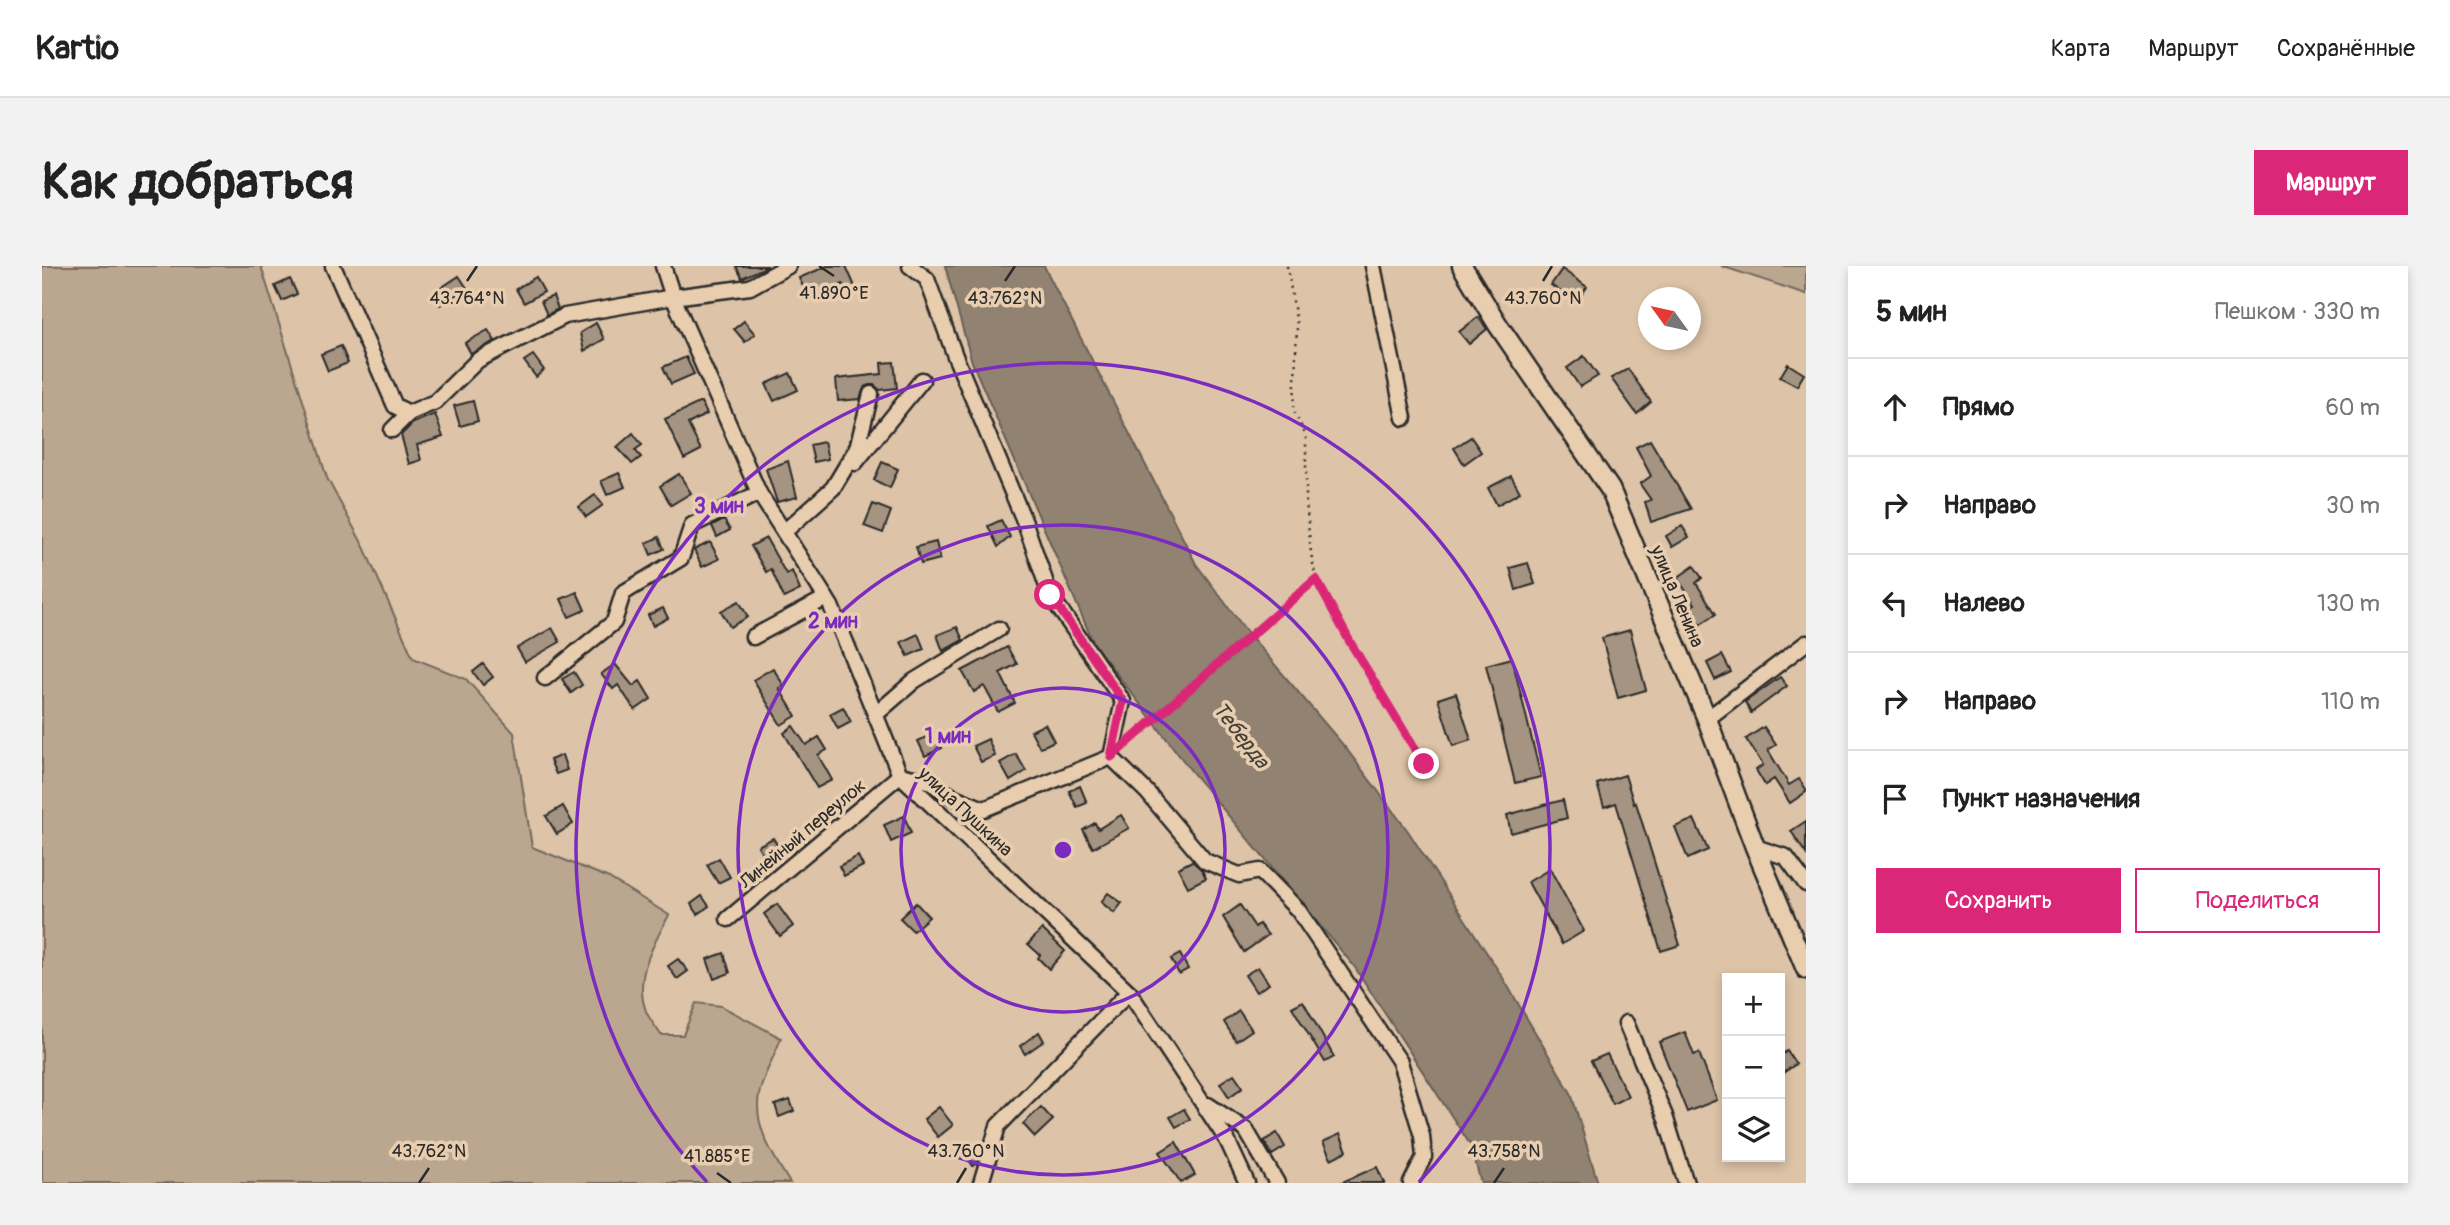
<!DOCTYPE html>
<html lang="ru">
<head>
<meta charset="utf-8">
<style>
	:root { --surface:#fff; --page:#f2f2f2; --text:#222; --muted:#767676; --line:#e0e0e0; --accent:#db2777 }
	body { margin:0; font-family:Pangolin,sans-serif; background:var(--page); color:var(--text) }
	.controls { position:absolute; right:21px; bottom:21px; display:grid; overflow:hidden; border-radius:0px; box-shadow:0 4px 10px #0003 }
	.controls button { width:63px; height:63px; display:grid; place-items:center; padding:0; border:0; border-bottom:2px solid var(--line); background:var(--surface); color:var(--text); font:35px sans-serif }
	.compass { position:absolute; left:1596px; top:21px; width:63px; height:63px; border-radius:50%; background:var(--surface); box-shadow:0 4px 10px #0003; rotate:303deg }
	.stop { position:absolute; width:21px; height:21px; margin:-16px; border:5px solid #db2777; border-radius:50%; background:#fff }
	.stop.end { background:#db2777; border-color:#fff; box-shadow:0 2px 7px #0008 }
	.list { margin:0; padding:0; list-style:none }
	h2 { display:flex; justify-content:space-between; align-items:center; height:91px; margin:0; padding:0 28px; font-size:30px }
	h2 small { font-size:23px; font-weight:400; color:var(--muted) }
	.list li { display:grid; grid-template-columns:46px 1fr auto; gap:21px; align-items:center; box-sizing:border-box; height:98px; padding:0 28px; border-top:2px solid var(--line) }
	.list b { display:block; font-size:26px; white-space:nowrap }
	.list em { font-size:23px; font-style:normal; color:var(--muted) }
	.actions { display:flex; gap:14px; padding:21px 28px }
	.actions a { flex:1; padding:16px 0; border:2px solid var(--accent); border-radius:0px; text-align:center; font-size:24px; color:var(--accent) }
	.actions .main { background:var(--accent); color:#fff }
	.icon { flex:none; width:38px; height:38px; fill:none; stroke:currentColor; stroke-width:2; stroke-linecap:round; stroke-linejoin:round }
	.map { position:relative; flex:none; width:1764px; height:917px; overflow:hidden; border-radius:0px }
	header { display:flex; align-items:center; gap:42px; box-sizing:border-box; height:98px; padding:0 35px; background:var(--surface); border-bottom:2px solid var(--line) }
	header strong { font-size:33px }
	nav { display:flex; gap:38px; margin-inline-start:auto; font-size:24px }
	.intro { display:flex; align-items:center; justify-content:space-between; box-sizing:border-box; height:168px; padding:0 42px }
	h1 { margin:0; font-size:49px }
	.button { padding:18px 32px; border-radius:0px; background:var(--accent); color:#fff; font-size:24px; font-weight:700 }
	main { display:flex; gap:42px; padding:0 42px }
	aside { flex:1; background:var(--surface); border-radius:0px; box-shadow:0 4px 10px #0003 }
	.map>svg:first-child { display:block }
</style>
</head>
<body>
<header>
<strong>Kartio</strong>
<nav><a>Карта</a><a>Маршрут</a><a>Сохранённые</a></nav>
</header>
<div class="intro"><h1>Как добраться</h1><a class="button">Маршрут</a></div>
<main>
<div class="map">
<svg width="1764" height="917" viewBox="0 0 1764 917">
	<rect width="100%" height="100%" fill="#ddc3a7"/>
	<filter id="ink" filterUnits="userSpaceOnUse"><feTurbulence type="fractalNoise" baseFrequency=".0143" numOctaves="2"/><feDisplacementMap in="SourceGraphic" scale="14" xChannelSelector="R" yChannelSelector="G"/><feConvolveMatrix kernelMatrix="1 2 1 2 8 2 1 2 1" color-interpolation-filters="sRGB"/></filter>
	<g filter="url(#ink)">
		<g fill="#bba790" stroke="#73695e" stroke-width="2">
			<path d="M0,0H219L285,212L322,281L371,392L424,413L472,467L490,581L567,612L627,649C612,678 591,711 604,745C607,753 614,761 619,769H641L654,737L679,740L739,772C733,789 723,806 718,824C709,857 731,890 748,917H0Z"/>
			<path d="M1679,0H1764V28Z"/>
		</g>
		<path fill="#918272" stroke="#685f56" stroke-width="2" d="M903,0H1002L1154,298L1205,366L1303,481L1366,565L1461,712L1529,827L1556,917H1439L1429,880L1312,700L1150,506L1052,378L930,96Z"/>
		<g fill="#a59481" stroke="#2b2b2b" stroke-width="2">
			<path d="M694,0H726L700,12Z"/>
			<path d="M785,0H804L814,23L804,27L801,18L767,33L757,12Z"/>
			<path d="M1520,3L1545,21L1534,37L1509,19Z"/>
			<path d="M417,10L425,22L398,39L390,28Z"/>
			<path d="M494,11L502,26L482,37L474,23Z"/>
			<path d="M248,13L255,28L240,35L233,20Z"/>
			<path d="M511,30L516,43L505,49L499,35Z"/>
			<path d="M1436,51L1445,63L1427,78L1417,66Z"/>
			<path d="M702,55L713,68L703,76L692,63Z"/>
			<path d="M554,57L562,73L542,85L538,67Z"/>
			<path d="M446,64L453,75L429,88L423,77Z"/>
			<path d="M299,80L306,97L286,105L279,88Z"/>
			<path d="M491,89L502,104L494,111L482,95Z"/>
			<path d="M1542,90L1556,110L1538,121L1525,102Z"/>
			<path d="M644,91L652,108L629,118L621,101Z"/>
			<path d="M852,96L855,122L838,124L832,119H827L822,122L818,133L796,135L794,113L840,108L839,97Z"/>
			<path d="M1746,98L1762,108L1755,120L1738,111Z"/>
			<path d="M1586,103L1609,136L1595,148L1569,112Z"/>
			<path d="M748,107L756,124L732,135L724,118Z"/>
			<path d="M431,135L436,155L418,160L412,140Z"/>
			<path d="M659,136L665,148L646,158L659,184L642,193L623,153Z"/>
			<path d="M393,148L401,171L375,179L379,194L367,198L359,169L371,157Z"/>
			<path d="M591,167L600,179L593,184L599,191L590,198L575,181Z"/>
			<path d="M1429,171L1439,186L1422,198L1412,182Z"/>
			<path d="M1608,174L1649,243L1609,256L1603,236L1609,234L1598,218L1609,210L1594,181Z"/>
			<path d="M782,176L786,193L772,196L768,179Z"/>
			<path d="M746,195L755,231L735,236L724,203Z"/>
			<path d="M840,196L856,203L848,222L832,214Z"/>
			<path d="M577,207L583,221L565,229L559,215Z"/>
			<path d="M637,208L649,227L629,239L618,220Z"/>
			<path d="M1469,210L1478,226L1455,239L1446,222Z"/>
			<path d="M553,229L561,239L544,251L537,241Z"/>
			<path d="M831,238L849,245L841,267L822,260Z"/>
			<path d="M682,254L688,264L675,271L670,260Z"/>
			<path d="M959,254L968,271L956,281L946,260Z"/>
			<path d="M1640,260L1647,271L1630,281L1624,270Z"/>
			<path d="M617,271L622,283L609,289L604,277Z"/>
			<path d="M724,272L744,308L750,305L758,324L742,332L729,303L724,306L709,280Z"/>
			<path d="M668,276L677,293L660,301L652,284Z"/>
			<path d="M894,276L898,293L879,298L874,281Z"/>
			<path d="M1486,297L1493,318L1474,324L1468,302Z"/>
			<path d="M1652,300L1660,312L1654,317L1674,348L1657,359L1646,342L1653,338L1635,312Z"/>
			<path d="M535,326L543,344L527,351L519,333Z"/>
			<path d="M697,335L706,351L688,361L679,345Z"/>
			<path d="M621,342L626,352L611,360L606,349Z"/>
			<path d="M915,361L921,374L901,385L895,369Z"/>
			<path d="M510,362L518,376L483,396L475,382Z"/>
			<path d="M1588,364L1604,424L1576,432L1560,372Z"/>
			<path d="M876,368L882,383L866,390L859,376Z"/>
			<path d="M965,381L975,398L958,407L973,437L956,446L942,420L932,426L920,405Z"/>
			<path d="M1680,389L1689,406L1673,414L1665,397Z"/>
			<path d="M1470,392L1499,511L1473,517L1444,399Z"/>
			<path d="M441,398L451,411L441,419L431,406Z"/>
			<path d="M573,398L591,420L598,415L609,433L593,444L576,419L571,423L559,408Z"/>
			<path d="M731,402L742,420L737,422L754,450L739,459L711,414Z"/>
			<path d="M532,406L540,419L529,427L520,413Z"/>
			<path d="M1738,411L1745,420L1709,447L1703,436Z"/>
			<path d="M1414,427L1429,474L1411,480L1396,433Z"/>
			<path d="M801,441L809,456L796,463L788,448Z"/>
			<path d="M1003,458L1012,475L998,482L989,465Z"/>
			<path d="M751,460L764,479L777,471L785,484L776,489L790,514L775,522L742,467Z"/>
			<path d="M1722,461L1734,479L1726,484L1747,519L1757,513L1764,523V526L1748,537L1732,513L1723,519L1714,504L1721,499L1704,473Z"/>
			<path d="M893,467L900,482L883,490L876,475Z"/>
			<path d="M946,473L953,490L939,496L931,480Z"/>
			<path d="M974,488L984,505L968,515L958,497Z"/>
			<path d="M520,489L525,504L514,508L508,494Z"/>
			<path d="M1583,509L1592,538L1594,537L1638,679L1619,685L1574,537L1562,541L1555,518Z"/>
			<path d="M1038,520L1045,537L1035,541L1027,525Z"/>
			<path d="M1521,534L1525,552L1469,567L1465,549Z"/>
			<path d="M521,540L531,558L515,568L504,550Z"/>
			<path d="M1079,549L1087,562L1051,582L1041,564L1053,557L1056,563Z"/>
			<path d="M862,550L869,567L849,576L842,559Z"/>
			<path d="M1652,553L1666,584L1646,593L1633,561Z"/>
			<path d="M1764,555V588L1749,565Z"/>
			<path d="M731,572L739,585L724,594L716,580Z"/>
			<path d="M816,590L821,600L802,610L797,600Z"/>
			<path d="M677,592L688,611L676,617L665,599Z"/>
			<path d="M1150,595L1160,604L1164,612L1146,621L1136,602Z"/>
			<path d="M1508,603L1542,665L1520,678L1486,616Z"/>
			<path d="M1066,627L1080,637L1072,647L1059,636Z"/>
			<path d="M660,630L667,640L656,648L649,638Z"/>
			<path d="M874,637L887,651L871,665L858,652Z"/>
			<path d="M735,638L751,660L738,670L722,648Z"/>
			<path d="M1198,639L1213,661L1217,658L1226,669L1202,686L1181,651Z"/>
			<path d="M1000,663L1023,685L1007,703L996,692L998,689L986,678Z"/>
			<path d="M682,687L688,707L672,713L665,693Z"/>
			<path d="M1138,688L1146,703L1137,708L1129,693Z"/>
			<path d="M636,693L646,705L635,713L626,700Z"/>
			<path d="M1216,701L1227,718L1214,726L1203,709Z"/>
			<path d="M1261,735L1292,791L1283,796L1250,741Z"/>
			<path d="M1197,745L1210,764L1194,775L1182,756Z"/>
			<path d="M997,766L1002,775L983,788L978,780Z"/>
			<path d="M1643,766L1652,789L1657,787L1675,834L1645,846L1617,776Z"/>
			<path d="M1745,785L1754,798L1738,809V790Z"/>
			<path d="M1565,788L1586,830L1571,838L1549,795Z"/>
			<path d="M1192,808L1201,821L1187,831L1178,817Z"/>
			<path d="M748,834L752,845L737,851L733,839Z"/>
			<path d="M897,841L911,859L896,871L882,853Z"/>
			<path d="M999,841L1011,854L993,871L981,858Z"/>
			<path d="M1142,843L1148,853L1134,861L1128,851Z"/>
			<path d="M1235,867L1243,881L1230,889L1222,875Z"/>
			<path d="M1298,868L1305,885L1289,893L1281,876Z"/>
			<path d="M1134,876L1153,909L1139,917L1118,886Z"/>
			<path d="M931,880L937,890L935,897L931,900L922,886Z"/>
			<path d="M1335,901L1342,917H1298Z"/>
		</g>
		<g fill="none" stroke-linecap="round" stroke-linejoin="round">
			<g stroke="#2b2b2b" stroke-width="19">
				<g id="minor">
					<path d="M291,0L353,140L367,147L393,136L436,94L523,50L631,31L708,21L746,0"/>
					<path d="M621,0L631,31L717,227L789,340L858,509L1087,726L1185,874L1205,917"/>
					<path d="M868,0L885,13L913,90L983,257L1008,329L1081,435L1069,491L1105,526L1163,595L1197,609L1218,605L1256,644L1358,796L1380,870L1382,891L1369,917"/>
					<path d="M1331,0L1362,152"/>
					<path d="M350,164L367,147"/>
					<path d="M813,197L880,114"/>
					<path d="M742,266L791,222L815,182L829,128"/>
					<path d="M711,371L784,332"/>
					<path d="M503,412L572,356L581,327L639,292L650,259L717,227"/>
					<path d="M833,449L872,415L957,363"/>
					<path d="M1665,453L1764,377"/>
					<path d="M1713,581L1744,591L1764,618"/>
					<path d="M686,653L858,509L886,515L910,530L942,543L1069,491"/>
					<path d="M1584,757L1623,850L1644,917"/>
					<path d="M1166,839L1204,864L1235,917"/>
					<path d="M939,917L956,860L1087,726"/>
				</g>
			</g>
			<g stroke="#2b2b2b" stroke-width="23">
				<path id="major" d="M1420,0L1456,59L1568,223L1665,453L1713,581L1764,703"/>
			</g>
			<g stroke="#2b2b2b" stroke-width="2.5" stroke-dasharray="2 5" stroke-linecap="butt">
				<path d="M1245,0L1255,59L1252,145L1264,170V236L1269,287L1274,313L1308,377L1383,498"/>
				<path d="M1086,476L1209,372L1274,313"/>
			</g>
			<use href="#minor" stroke="#e8cdaf" stroke-width="14"/>
			<use href="#major" stroke="#e8cdaf" stroke-width="18"/>
		</g>
	</g>
	<g fill="none" stroke-linecap="round" stroke-linejoin="round" filter="url(#ink)">
		<path stroke="#db2777" stroke-width="9" d="M1008,329L1081,435L1069,491L1274,313L1308,376L1382,498"/>
	</g>
	<path fill="none" stroke="#2b2b2b" stroke-width="2.5" d="M777,0L792,10M425,15L435,0M963,15L973,0M1501,15L1510,0M675,907L689,917M377,917L387,902M915,917L924,902M1452,917L1462,902"/>
	<g fill="none" stroke="#7b2cbf" stroke-width="3.5">
		<circle cx="1021" cy="584" r="162"/>
		<circle cx="1021" cy="584" r="325"/>
		<path d="M665 916A487 487 0 1 1 1377 916"/>
	</g>
	<g text-anchor="middle" stroke-width="7" stroke-linejoin="round" paint-order="stroke">
		<g font-size="19" fill="#2b2b2b" stroke="#e8cdaf">
			<text transform="translate(1636 330) rotate(67)" y="7">улица Ленина</text>
			<text transform="translate(924 545) rotate(43)" y="7">улица Пушкина</text>
			<text transform="translate(760 567) rotate(-40)" y="7">Линейный переулок</text>
		</g>
		<g font-size="21" font-style="italic" fill="#44413d" stroke="#e8cdaf">
			<text transform="translate(1199 469) rotate(52)" y="7">Теберда</text>
		</g>
	</g>
	<g font-size="18" text-anchor="middle" fill="#2b2b2b" stroke="#e8cdaf" stroke-width="7" stroke-linejoin="round" paint-order="stroke">
		<text x="792" y="33">41.890°E</text>
		<text x="425" y="38">43.764°N</text>
		<text x="963" y="38">43.762°N</text>
		<text x="1501" y="38">43.760°N</text>
		<text x="387" y="891">43.762°N</text>
		<text x="924" y="891">43.760°N</text>
		<text x="1462" y="891">43.758°N</text>
		<text x="675" y="896">41.885°E</text>
	</g>
	<circle cx="1021" cy="584" r="10" fill="#7b2cbf" stroke="#e8cdaf" stroke-width="3.5"/>
	<g font-size="21" text-anchor="middle" font-weight="bold" fill="#7b2cbf" stroke="#e8cdaf" stroke-width="7" stroke-linejoin="round" paint-order="stroke">
		<text x="677" y="247">3 мин</text>
		<text x="791" y="362">2 мин</text>
		<text x="906" y="477">1 мин</text>
	</g>
</svg>
<div class="controls">
<button>+</button>
<button>−</button>
<button><svg class="icon" aria-label="layers" viewBox="0 0 24 24"><path d="M12 4l9 5-9 5-9-5zM3 14l9 5 9-5"/></svg></button>
</div>
<svg class="compass" viewBox="-18 -18 36 36"><path d="M0-13l5 13h-10z" fill="#e53935"/><path d="M0 13l5-13h-10z" fill="#767676"/></svg>
<div class="stop" style="left:1008px;top:329px"></div>
<div class="stop end" style="left:1382px;top:498px"></div>
</div>
<aside>
<h2>5 мин<small>Пешком · 330 m</small></h2>
<ul class="list">
<li><svg class="icon" aria-label="ahead" viewBox="0 0 24 24"><path d="M12 20V5M6 11l6-6 6 6"/></svg><div><b>Прямо</b></div><em>60 m</em></li>
<li><svg class="icon" aria-label="right" viewBox="0 0 24 24"><path d="M7 20v-9h11M14 6l5 5-5 5"/></svg><div><b>Направо</b></div><em>30 m</em></li>
<li><svg class="icon" aria-label="left" viewBox="0 0 24 24"><path d="M17 20v-9H6M10 6l-5 5 5 5"/></svg><div><b>Налево</b></div><em>130 m</em></li>
<li><svg class="icon" aria-label="right" viewBox="0 0 24 24"><path d="M7 20v-9h11M14 6l5 5-5 5"/></svg><div><b>Направо</b></div><em>110 m</em></li>
<li><svg class="icon" aria-label="arrive" viewBox="0 0 24 24"><path d="M6 21V4h12l-3 4 3 4H6"/></svg><div><b>Пункт назначения</b></div></li>
</ul>
<div class="actions"><a class="main">Сохранить</a><a>Поделиться</a></div>
</aside>
</main>
</body>
</html>
